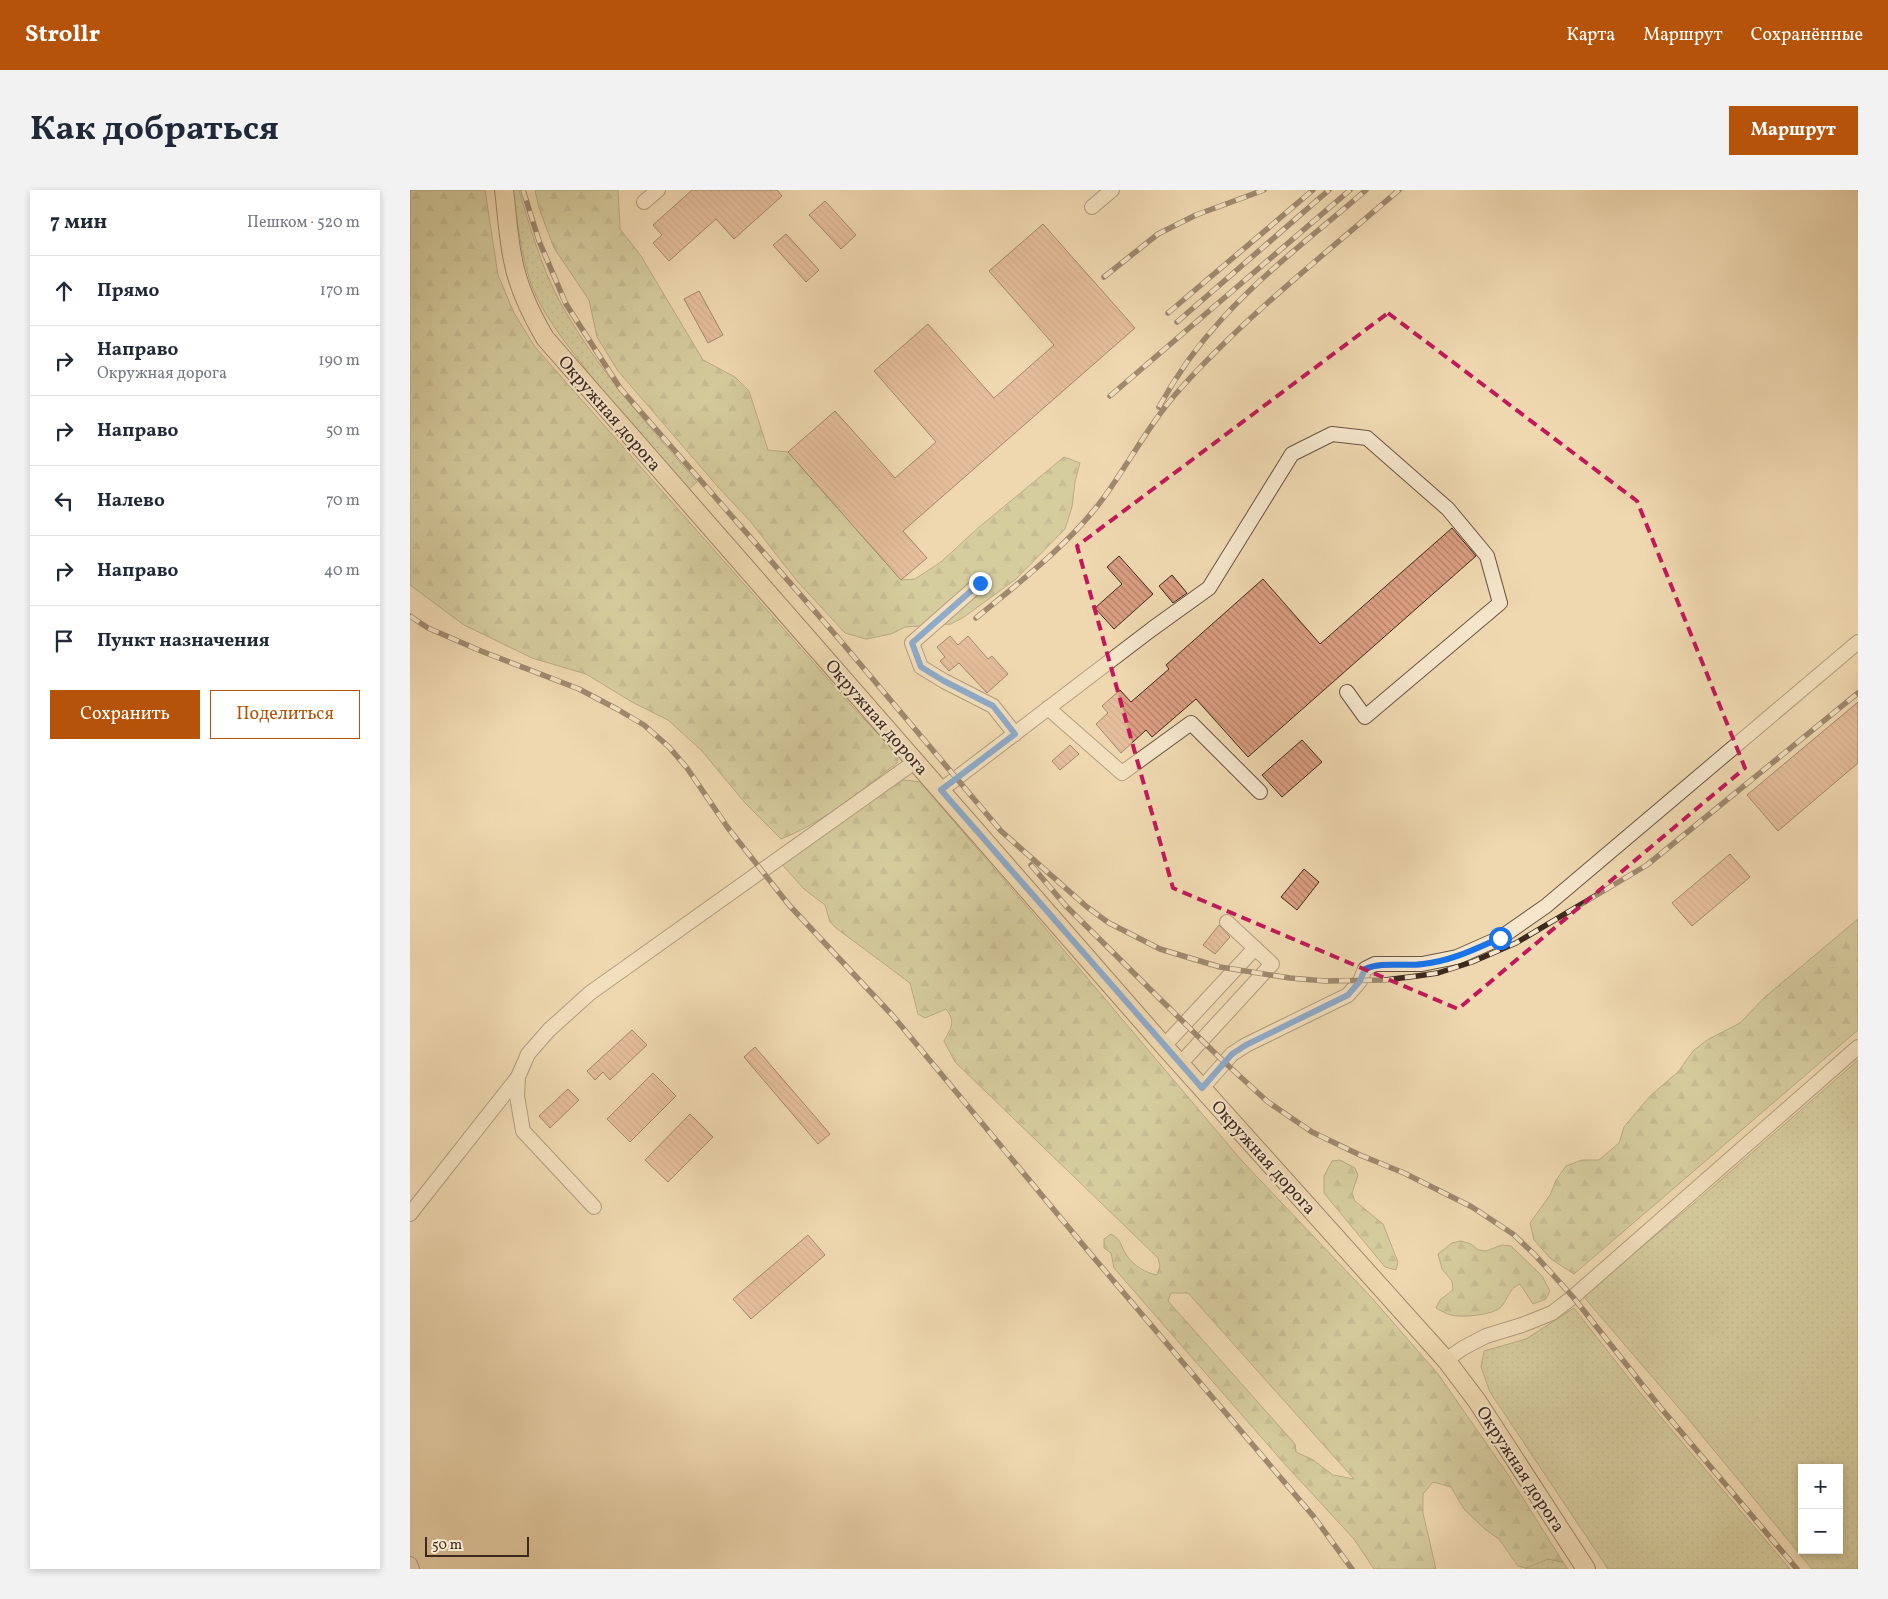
<!DOCTYPE html>
<html lang="ru">
<head>
<meta charset="utf-8">
<style>
	:root { --surface:#fff; --page:#f2f2f3; --text:#1f2937; --muted:#747a83; --line:#e0e1e3; --accent:#b45309 }
	body { margin:0; font-family:Vollkorn,serif; background:var(--page); color:var(--text) }
	.controls { position:absolute; right:15px; bottom:15px; display:grid; overflow:hidden; border-radius:0px; box-shadow:0 2px 8px #0003 }
	.controls button { width:45px; height:45px; display:grid; place-items:center; padding:0; border:0; border-bottom:1px solid var(--line); background:var(--surface); color:var(--text); font:25px sans-serif }
	.scale { position:absolute; left:15px; bottom:12px; width:104px; box-sizing:border-box; padding-left:5px; border:2px solid #3e291f; border-top:0; font-size:14px; line-height:18px; white-space:nowrap; color:#3e291f; -webkit-text-stroke:4px #f5e6cc; paint-order:stroke }
	.stop { position:absolute; width:15px; height:15px; margin:-11px; border:4px solid #1a73e8; border-radius:50%; background:#fff }
	.stop.end { background:#1a73e8; border-color:#fff; box-shadow:0 1px 5px #0008 }
	.list { margin:0; padding:0; list-style:none }
	h2 { display:flex; justify-content:space-between; align-items:center; height:65px; margin:0; padding:0 20px; font-size:21px }
	h2 small { font-size:16px; font-weight:400; color:var(--muted) }
	.list li { display:grid; grid-template-columns:32px 1fr auto; gap:15px; align-items:center; box-sizing:border-box; height:70px; padding:0 20px; border-top:1px solid var(--line) }
	.list b { display:block; font-size:19px; white-space:nowrap }
	.list p { margin:0; font-size:16px; white-space:nowrap; color:var(--muted) }
	.list em { font-size:16px; font-style:normal; color:var(--muted) }
	.actions { display:flex; gap:10px; padding:15px 20px }
	.actions a { flex:1; padding:11px 0; border:1px solid var(--accent); border-radius:0px; text-align:center; font-size:18px; color:var(--accent) }
	.actions .main { background:var(--accent); color:#fff }
	.icon { flex:none; width:28px; height:28px; fill:none; stroke:currentColor; stroke-width:2; stroke-linecap:round; stroke-linejoin:round }
	.map { position:relative; flex:none; width:1448px; height:1379px; overflow:hidden; border-radius:0px }
	header { display:flex; align-items:center; gap:30px; box-sizing:border-box; height:70px; padding:0 25px; background:var(--accent); color:#fff }
	header strong { font-size:24px }
	nav { display:flex; gap:28px; margin-inline-start:auto; font-size:18px }
	.intro { display:flex; align-items:center; justify-content:space-between; box-sizing:border-box; height:120px; padding:0 30px }
	h1 { margin:0; font-size:35px }
	.button { padding:12px 22px; border-radius:0px; background:var(--accent); color:#fff; font-size:18px; font-weight:700 }
	main { display:flex; gap:30px; padding:0 30px }
	aside { flex:1; background:var(--surface); border-radius:0px; box-shadow:0 2px 8px #0003 }
	.map>svg:first-child { display:block }
</style>
</head>
<body>
<header>
<strong>Strollr</strong>
<nav><a>Карта</a><a>Маршрут</a><a>Сохранённые</a></nav>
</header>
<div class="intro"><h1>Как добраться</h1><a class="button">Маршрут</a></div>
<main>
<aside>
<h2>7 мин<small>Пешком · 520 m</small></h2>
<ul class="list">
<li><svg class="icon" aria-label="ahead" viewBox="0 0 24 24"><path d="M12 20V5M6 11l6-6 6 6"/></svg><div><b>Прямо</b></div><em>170 m</em></li>
<li><svg class="icon" aria-label="right" viewBox="0 0 24 24"><path d="M7 20v-9h11M14 6l5 5-5 5"/></svg><div><b>Направо</b><p>Окружная дорога</p></div><em>190 m</em></li>
<li><svg class="icon" aria-label="right" viewBox="0 0 24 24"><path d="M7 20v-9h11M14 6l5 5-5 5"/></svg><div><b>Направо</b></div><em>50 m</em></li>
<li><svg class="icon" aria-label="left" viewBox="0 0 24 24"><path d="M17 20v-9H6M10 6l-5 5 5 5"/></svg><div><b>Налево</b></div><em>70 m</em></li>
<li><svg class="icon" aria-label="right" viewBox="0 0 24 24"><path d="M7 20v-9h11M14 6l5 5-5 5"/></svg><div><b>Направо</b></div><em>40 m</em></li>
<li><svg class="icon" aria-label="arrive" viewBox="0 0 24 24"><path d="M6 21V4h12l-3 4 3 4H6"/></svg><div><b>Пункт назначения</b></div></li>
</ul>
<div class="actions"><a class="main">Сохранить</a><a>Поделиться</a></div>
</aside>
<div class="map">
<svg width="1448" height="1379" viewBox="0 0 1448 1379">
	<defs>
		<pattern id="grass-dots" width="8" height="8" patternUnits="userSpaceOnUse" patternTransform="scale(1.25)"><rect width="8" height="8" fill="#b9bf8b"/><path d="M2 2h.1M6 6h.1" fill="none" stroke="#989b71" stroke-width="1.8" stroke-linecap="round"/></pattern>
		<pattern id="forest-firs" width="22" height="20" patternUnits="userSpaceOnUse" patternTransform="scale(1.25)"><rect width="22" height="20" fill="#b9bf8b"/><path d="M5 1l3.5 6h-7zM16 11l3.5 6h-7z" fill="#989b71"/></pattern>
		<pattern id="building-back-hatch" width="6" height="6" patternUnits="userSpaceOnUse" patternTransform="scale(1.25)"><rect width="6" height="6" fill="#db9e81"/><path d="M-1 5l2 2M0 0l6 6M5-1l2 2" fill="none" stroke="#b38169"/></pattern>
	</defs>
	<rect width="100%" height="100%" fill="#efd8b0"/>
	<filter id="stains"><feTurbulence type="fractalNoise" baseFrequency=".004" numOctaves="4"/><feColorMatrix values="0 0 0 0 .2 0 0 0 0 .09 0 0 0 0 .02 0 0 0 .5 -.17"/></filter>
	<radialGradient id="worn" r=".72"><stop offset=".6" stop-color="#630" stop-opacity="0"/><stop offset="1" stop-color="#630" stop-opacity=".3"/></radialGradient>
	<g fill="url(#grass-dots)" stroke="#7c7455" fill-rule="evenodd">
		<path d="M103,0H109C120,37 131,76 149,110C186,178 237,234 287,292L279,299C240,256 200,212 165,165C148,143 131,120 121,94C111,64 107,31 103,0Z"/>
		<path d="M1448,870V1379H1402L1275,1225L1173,1106L1288,1010ZM1392,1278H1429V1360H1392Z"/>
		<path d="M1164,1118L1232,1205L1380,1379H1198L1080,1202L1071,1177L1074,1161L1116,1149Z"/>
		<path d="M1138,1369L1153,1372L1158,1379H1115L1126,1372Z"/>
	</g>
	<g fill="url(#forest-firs)" stroke="#7c7455" fill-rule="evenodd">
		<path d="M0,0H75L88,85L104,123L125,157L439,513L483,560L488,569L487,573C450,601 414,632 371,649L335,613L292,561L258,530L222,512L176,484L122,468L54,435L0,395Z"/>
		<path d="M125,0H208L210,39L231,66L293,170L325,187L339,201L358,260L378,262L491,390L505,389L531,372L568,338L654,267L670,273L665,292L662,317L655,339L606,389L554,427L541,434L495,437L481,444L456,449L435,443L387,391L340,331L309,298L208,181L187,147L179,110L144,58L129,18Z"/>
		<path d="M487,589L510,592L614,713L832,971L961,1107L1028,1184L1097,1283L1153,1372L1138,1369L1116,1378L1108,1376L1089,1349L1076,1340L1054,1319L1041,1297L1023,1292L1013,1304V1323L1026,1379H964L944,1349L872,1271L704,1078L701,1063L694,1058V1049L701,1044C713,1051 710,1056 717,1066C724,1076 736,1083 747,1085L750,1076L748,1068L545,872L534,851C541,838 546,832 536,819L515,828L508,824L500,793L426,738L420,732L415,715L394,699L370,672ZM761,1103H778L944,1289L923,1285L903,1270L886,1262L885,1254L758,1111Z"/>
		<path d="M1448,729V840L1164,1084L1141,1069L1124,1050L1120,1033L1140,1005L1146,990L1156,976L1172,970H1189L1209,953L1214,937L1240,906L1268,882L1283,861L1297,850L1330,833L1355,807Z"/>
		<path d="M930,970L945,978L948,985L942,1003L945,1011L973,1034L988,1072L986,1080L975,1077L914,1003V986L922,971Z"/>
		<path d="M1051,1051L1061,1054L1068,1060L1076,1061L1092,1055L1101,1056L1132,1086L1140,1101L1136,1109L1123,1114L1110,1094C1097,1100 1099,1109 1090,1118C1084,1124 1057,1127 1048,1126C1040,1126 1033,1122 1026,1118L1030,1110L1043,1100L1042,1091L1032,1079L1028,1064L1042,1053Z"/>
	</g>
	<g fill="url(#building-back-hatch)" stroke="#3e291f">
		<path d="M282,0H367L372,6L324,49L306,29L259,71L243,53L252,45L243,35Z"/>
		<path d="M415,11L446,45L431,59L399,25Z"/>
		<path d="M633,34L725,138L493,341L517,368L491,390L378,262L425,221L485,288L526,252L464,181L518,134L584,208L644,155L579,81Z"/>
		<path d="M376,44L409,80L396,92L363,55Z"/>
		<path d="M289,101L313,145L298,153L274,109Z"/>
		<path d="M1042,338L1066,366L838,567L786,509L742,547L736,540L711,563L686,534L698,523L692,516L710,500L721,512L759,479L756,475L853,389L910,454Z"/>
		<path d="M709,366L743,404L704,439L685,418L712,394L697,377Z"/>
		<path d="M762,385L777,403L763,413L749,396Z"/>
		<path d="M540,446L548,455L558,446L578,469L582,466L598,484L577,503L549,473L539,481L530,471L535,467L527,457Z"/>
		<path d="M1448,512V573L1368,641L1337,605Z"/>
		<path d="M892,550L912,572L872,607L852,585Z"/>
		<path d="M660,555L669,564L650,580L642,571Z"/>
		<path d="M1320,664L1340,687L1282,736L1262,713Z"/>
		<path d="M894,679L909,692L887,720L871,707Z"/>
		<path d="M809,735L820,747L805,764L793,755Z"/>
		<path d="M222,840L237,855L200,890L193,882L185,890L177,881Z"/>
		<path d="M345,857L420,944L408,954L334,867Z"/>
		<path d="M243,883L266,906L220,952L197,929Z"/>
		<path d="M158,899L169,910L140,938L129,926Z"/>
		<path d="M280,924L303,947L258,992L235,970Z"/>
		<path d="M398,1045L415,1065L341,1129L323,1109Z"/>
	</g>
	<g fill="none" stroke-linecap="round" stroke-linejoin="round">
		<g stroke="#6a5543" stroke-width="16">
			<g id="minor">
				<path d="M234,12L248,0"/>
				<path d="M682,17L702,0"/>
				<path d="M570,393L502,453L511,477L534,491L583,516L605,544"/>
				<path d="M638,518L712,583L781,533L850,602"/>
				<path d="M531,600L742,439L799,398L882,264L922,244L957,248L1038,319L1077,366L1090,413L955,527L937,502"/>
				<path d="M754,856L845,758"/>
				<path d="M770,874L862,774L817,732"/>
				<path d="M792,898L822,864L836,855L938,805L950,791L955,779L965,774H1012L1047,767L1090,748L1136,716L1448,452"/>
				<path d="M184,1017L113,941L107,906L108,887L118,864L139,840L180,803L506,571"/>
				<path d="M0,1024L108,887"/>
				<path d="M1036,1170L1053,1158L1076,1146L1112,1135L1142,1123L1163,1107L1448,857"/>
				<path d="M0,1374L2,1379"/>
			</g>
		</g>
		<g stroke="#3e291f" stroke-width="20">
			<path id="major" d="M94,0C97,23 98,47 103,70C108,98 121,124 135,148L754,856L1036,1170L1067,1211L1176,1379"/>
		</g>
		<use href="#minor" stroke="#f5e6cc" stroke-width="14"/>
		<use href="#major" stroke="#efd8b0" stroke-width="18"/>
		<g stroke="#3e291f" stroke-width="5.5">
			<g id="rail">
				<path d="M113,0L129,51L156,114L210,198L429,449L591,641L677,717L699,733L750,759L810,777L880,788L915,791L975,790L1007,786L1028,783L1062,772L1106,753L1237,675L1448,503"/>
				<path d="M694,87L748,44L786,25L854,0"/>
				<path d="M758,123L903,0"/>
				<path d="M767,132L919,0"/>
				<path d="M700,206L940,0"/>
				<path d="M749,217C766,186 787,156 811,130C854,82 908,42 956,0"/>
				<path d="M0,426L18,438L71,461L169,499L207,519L234,535L259,557L277,578L318,638L379,715L483,826L679,1062L904,1327L942,1379"/>
				<path d="M566,428C611,391 660,354 695,306C720,271 741,231 771,198C836,126 915,64 989,0"/>
				<path d="M621,675L656,716L748,807L811,869L858,912L902,942L950,965L994,983L1062,1017L1103,1044L1125,1065L1163,1107L1250,1217L1387,1379"/>
			</g>
		</g>
		<use href="#rail" stroke="#f5e6cc" stroke-width="4" stroke-dasharray="11" stroke-linecap="butt"/>
	</g>
	<g fill="none" stroke-linecap="round" stroke-linejoin="round">
		<path stroke="#1a73e8" stroke-width="6" d="M570,393L502,453L511,477L534,491L583,516L605,544L531,600L792,898L822,864L836,855L938,805L950,791L955,779C973,771 993,777 1013,774C1041,771 1065,759 1090,748"/>
	</g>
	<path d="M0 0H1448V1379H0ZM978,123L1227,311L1335,578L1048,819L763,698L667,356Z" fill="#efd8b0" fill-opacity=".55" fill-rule="evenodd"/>
	<path fill="none" stroke="#c2185b" stroke-width="4" stroke-dasharray="10 6" stroke-linejoin="round" d="M978,123L1227,311L1335,578L1048,819L763,698L667,356Z"/>
	<g text-anchor="middle" stroke-width="4" stroke-linejoin="round" paint-order="stroke">
		<g font-size="18" fill="#3e291f" stroke="#f5e6cc">
			<text transform="translate(200 223) rotate(49)" y="6">Окружная дорога</text>
			<text transform="translate(467 527) rotate(49)" y="6">Окружная дорога</text>
			<text transform="translate(854 967) rotate(48)" y="6">Окружная дорога</text>
			<text transform="translate(1111 1279) rotate(57)" y="6">Окружная дорога</text>
		</g>
	</g>
	<rect width="100%" height="100%" filter="url(#stains)"/>
	<rect width="100%" height="100%" fill="url(#worn)"/>
</svg>
<div class="controls">
<button>+</button>
<button>−</button>
</div>
<div class="scale">50 m</div>
<div class="stop" style="left:1090px;top:748px"></div>
<div class="stop end" style="left:570px;top:393px"></div>
</div>
</main>
</body>
</html>
